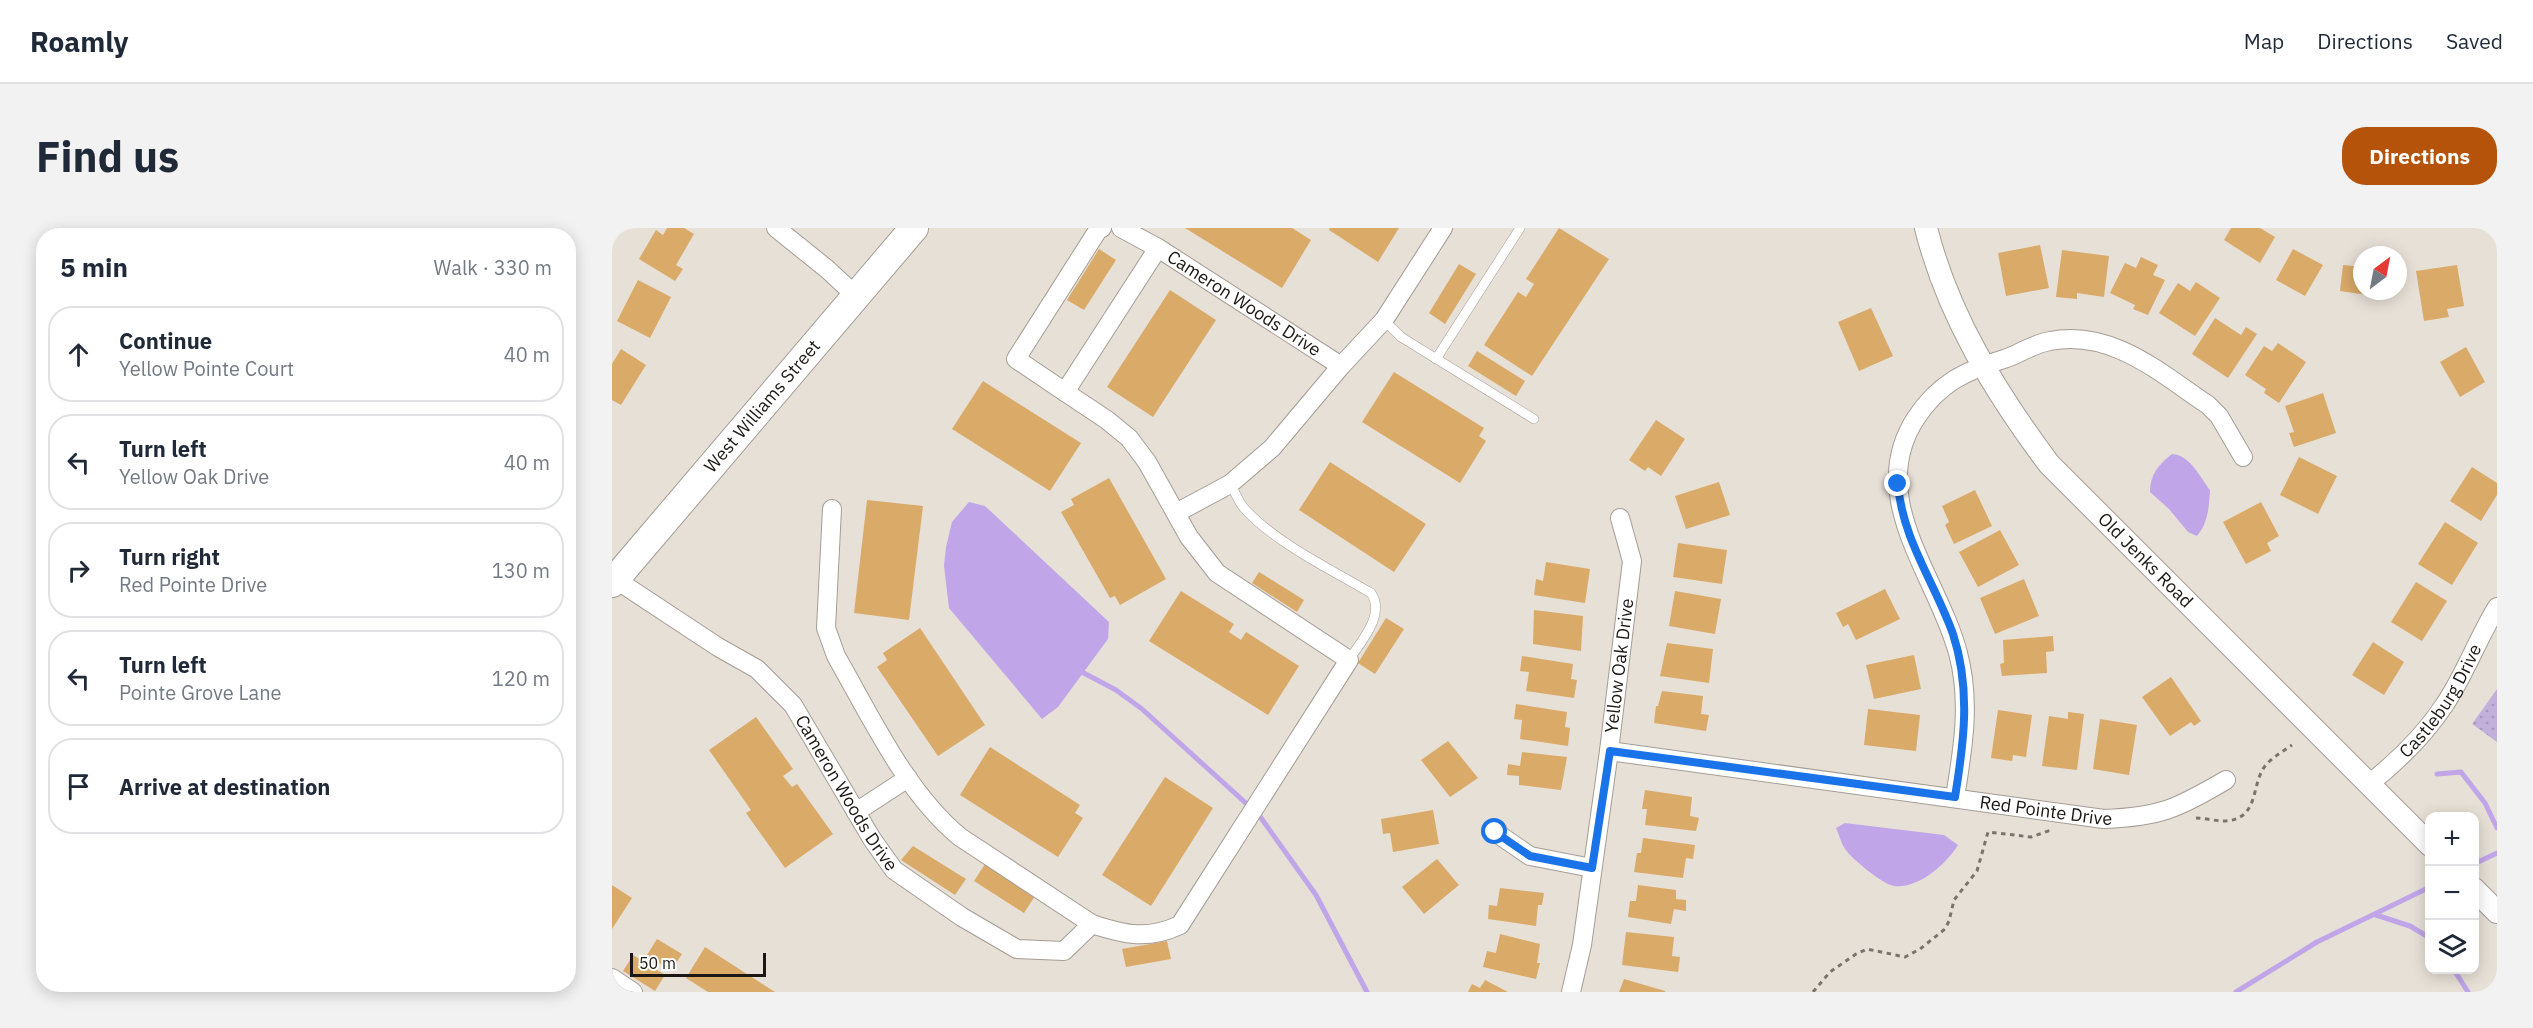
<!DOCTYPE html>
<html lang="en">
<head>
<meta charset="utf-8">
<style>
	:root { --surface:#fff; --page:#f2f2f3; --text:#1f2937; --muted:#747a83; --line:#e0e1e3; --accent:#b45309 }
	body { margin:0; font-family:"IBM Plex Sans",sans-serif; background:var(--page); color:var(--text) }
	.controls { position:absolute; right:18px; bottom:18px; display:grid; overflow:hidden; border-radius:12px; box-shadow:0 3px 15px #0003 }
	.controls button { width:54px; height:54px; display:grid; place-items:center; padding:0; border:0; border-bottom:2px solid var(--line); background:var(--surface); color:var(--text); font:30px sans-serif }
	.compass { position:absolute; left:1741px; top:18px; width:54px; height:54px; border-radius:50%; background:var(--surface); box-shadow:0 3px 15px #0003; rotate:32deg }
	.scale { position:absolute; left:18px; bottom:15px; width:136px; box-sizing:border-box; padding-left:6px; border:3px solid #1a1714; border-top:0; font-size:16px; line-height:21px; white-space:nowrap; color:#1a1714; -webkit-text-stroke:4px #fff; paint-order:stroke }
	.stop { position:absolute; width:18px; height:18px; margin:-14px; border:4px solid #1a73e8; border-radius:50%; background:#fff }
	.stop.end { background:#1a73e8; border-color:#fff; box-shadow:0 2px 6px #0008 }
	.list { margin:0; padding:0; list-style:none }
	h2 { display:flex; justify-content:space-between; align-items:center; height:78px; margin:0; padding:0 24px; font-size:26px }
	h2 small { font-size:20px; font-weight:400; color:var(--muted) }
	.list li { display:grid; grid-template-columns:39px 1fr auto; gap:18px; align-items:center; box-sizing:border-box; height:96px; margin:0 12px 12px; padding:0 12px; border:2px solid var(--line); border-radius:24px }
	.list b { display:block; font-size:22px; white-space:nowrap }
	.list p { margin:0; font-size:20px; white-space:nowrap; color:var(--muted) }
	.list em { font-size:20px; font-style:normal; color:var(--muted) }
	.icon { flex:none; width:33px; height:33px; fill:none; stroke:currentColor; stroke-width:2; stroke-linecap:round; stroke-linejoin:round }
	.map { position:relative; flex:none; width:1885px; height:764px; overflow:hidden; border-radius:24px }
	header { display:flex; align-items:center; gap:36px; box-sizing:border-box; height:84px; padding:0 30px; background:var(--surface); border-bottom:2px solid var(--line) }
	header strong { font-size:28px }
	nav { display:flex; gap:33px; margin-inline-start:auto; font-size:21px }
	.intro { display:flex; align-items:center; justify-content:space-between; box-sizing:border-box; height:144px; padding:0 36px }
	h1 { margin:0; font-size:42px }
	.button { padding:15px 27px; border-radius:24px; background:var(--accent); color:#fff; font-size:21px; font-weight:700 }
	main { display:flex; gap:36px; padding:0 36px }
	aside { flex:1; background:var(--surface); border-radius:24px; box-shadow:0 3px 15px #0003 }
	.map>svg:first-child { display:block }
</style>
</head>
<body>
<header>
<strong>Roamly</strong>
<nav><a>Map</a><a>Directions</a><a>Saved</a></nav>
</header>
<div class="intro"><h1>Find us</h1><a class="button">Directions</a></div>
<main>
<aside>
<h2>5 min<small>Walk · 330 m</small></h2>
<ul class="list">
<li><svg class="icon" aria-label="ahead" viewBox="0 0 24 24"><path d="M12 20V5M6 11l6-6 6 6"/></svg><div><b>Continue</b><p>Yellow Pointe Court</p></div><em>40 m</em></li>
<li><svg class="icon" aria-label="left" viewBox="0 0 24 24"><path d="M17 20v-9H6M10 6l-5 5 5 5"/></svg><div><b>Turn left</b><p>Yellow Oak Drive</p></div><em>40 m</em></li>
<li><svg class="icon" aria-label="right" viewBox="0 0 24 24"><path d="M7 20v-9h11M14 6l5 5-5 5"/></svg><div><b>Turn right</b><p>Red Pointe Drive</p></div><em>130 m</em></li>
<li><svg class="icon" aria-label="left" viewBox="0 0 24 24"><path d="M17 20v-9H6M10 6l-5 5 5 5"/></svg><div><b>Turn left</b><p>Pointe Grove Lane</p></div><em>120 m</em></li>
<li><svg class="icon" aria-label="arrive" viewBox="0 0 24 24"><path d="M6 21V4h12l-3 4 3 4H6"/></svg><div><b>Arrive at destination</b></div></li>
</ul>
</aside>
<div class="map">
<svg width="1885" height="764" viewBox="0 0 1885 764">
	<defs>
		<pattern id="park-dots" width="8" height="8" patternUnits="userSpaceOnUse" patternTransform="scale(1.5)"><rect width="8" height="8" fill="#c2b0db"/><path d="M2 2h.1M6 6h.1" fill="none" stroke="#a697bb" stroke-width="1.8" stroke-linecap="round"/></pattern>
	</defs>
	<rect width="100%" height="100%" fill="#e7e0d7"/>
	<path fill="url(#park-dots)" d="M1885,461V514L1860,496Z"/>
	<g fill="#c1a5e9">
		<path d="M1560,226C1578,227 1588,249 1598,262C1597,279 1596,295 1585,308L1576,304L1557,281L1538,264C1538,247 1546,237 1560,226Z"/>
		<path d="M357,274L373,278L497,394L496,411L446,479L430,491L337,380L332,338L334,319L340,294Z"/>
		<path d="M1233,595L1332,607L1346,617C1334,636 1307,661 1282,658C1270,656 1240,631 1233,621C1229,615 1227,606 1224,600Z"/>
	</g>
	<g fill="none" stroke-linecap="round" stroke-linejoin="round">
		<g stroke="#c1a5e9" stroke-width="5">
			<path d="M468,443L504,462L530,481L647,587L704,667L755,764"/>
			<path d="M1825,546L1849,544L1873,575L1885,600"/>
			<path d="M1862,636L1885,625"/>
			<path d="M1764,687L1798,698L1818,710"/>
			<path d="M1842,742L1856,764"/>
			<path d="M1624,764L1705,714L1818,659"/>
		</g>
	</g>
	<g fill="#daaa69">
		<path d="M55,0H72L82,6L64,37L71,41L63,53L27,31L44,2L51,7Z"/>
		<path d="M573,0H680L699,12L670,60Z"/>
		<path d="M718,0H787L766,34L717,2Z"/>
		<path d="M947,0L997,31L920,148L872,117L906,64L914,69L922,56L914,51Z"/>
		<path d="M1619,0H1648L1663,9L1648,35L1612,12Z"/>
		<path d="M1428,17L1437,60L1394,68L1386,25Z"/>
		<path d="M487,21L504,32L472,82L455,72Z"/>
		<path d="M1681,21L1711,37L1693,68L1664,52Z"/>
		<path d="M1450,22L1497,28L1492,69L1465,65V71L1444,69Z"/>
		<path d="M1529,29L1546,37L1541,47L1553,52L1536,87L1521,81L1523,77L1498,65L1513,35L1524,40Z"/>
		<path d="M847,36L864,46L833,96L817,85Z"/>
		<path d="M1731,37L1750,39V63H1770L1769,69L1728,63Z"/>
		<path d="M1845,37L1852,78L1835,81L1837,89L1812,93L1804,43Z"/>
		<path d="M26,52L59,69L38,110L5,93Z"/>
		<path d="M1584,54L1608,70L1583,108L1547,85L1566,55L1578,63Z"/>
		<path d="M558,62L604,92L541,189L495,159Z"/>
		<path d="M1259,80L1281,128L1247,143L1226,94Z"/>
		<path d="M1603,90L1629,107L1634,99L1645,106L1616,150L1580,126Z"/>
		<path d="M1666,115L1694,134L1667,175L1652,165L1654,161L1633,147L1652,118L1660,123Z"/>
		<path d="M1854,119L1873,154L1848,169L1828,134Z"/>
		<path d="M9,121L34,137L9,177L0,172V136Z"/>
		<path d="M865,123L913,153L904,168L856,138Z"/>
		<path d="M782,144L872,200L867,208L874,213L848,255L750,194Z"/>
		<path d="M371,153L469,215L438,263L340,201Z"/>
		<path d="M1711,165L1724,205L1682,219L1677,205L1682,204L1673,178Z"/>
		<path d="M1044,192L1073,211L1049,248L1036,239L1033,243L1017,232Z"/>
		<path d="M1687,229L1725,248L1706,286L1668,267Z"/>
		<path d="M718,234L814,296L782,344L687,282Z"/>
		<path d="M1860,239L1885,255V267L1869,293L1838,273Z"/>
		<path d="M497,250L554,351L508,377L503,368L498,370L449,284L462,277L459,271Z"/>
		<path d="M1107,254L1118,287L1074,301L1063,268Z"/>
		<path d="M1363,262L1380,298L1342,316L1333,297L1337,294L1330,278Z"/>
		<path d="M255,272L311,278L297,392L242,385Z"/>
		<path d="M1649,274L1667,308L1655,315L1659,323L1634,336L1611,294Z"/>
		<path d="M1833,294L1866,315L1840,357L1806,336Z"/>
		<path d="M1388,302L1407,337L1366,359L1347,324Z"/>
		<path d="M1066,315L1115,322L1110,356L1061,349Z"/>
		<path d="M934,334L978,341L973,375L922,367L924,351L931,353Z"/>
		<path d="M647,344L692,372L685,384L640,355Z"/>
		<path d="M1412,351L1427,388L1383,406L1368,370Z"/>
		<path d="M1804,354L1835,373L1810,413L1779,394Z"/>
		<path d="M1273,361L1288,391L1244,412L1236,396L1231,399L1224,385Z"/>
		<path d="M569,363L622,396L617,404L629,412L634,404L687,438L656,487L537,413Z"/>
		<path d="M1063,363L1109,371L1103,406L1057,398Z"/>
		<path d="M922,382L971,388L969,423L921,416Z"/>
		<path d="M774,390L792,401L763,446L746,435Z"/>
		<path d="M308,400L373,497L326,528L265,439L275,432L271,425Z"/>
		<path d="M1441,408L1442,423L1434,424L1435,445L1390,448L1388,436L1392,435L1391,412Z"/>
		<path d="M1761,414L1792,434L1772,467L1740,447Z"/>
		<path d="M1055,415L1101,421L1097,455L1048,448Z"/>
		<path d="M1302,427L1309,461L1262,471L1254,437Z"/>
		<path d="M910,428L961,436L959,451L965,452L962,470L914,463L917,444L908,443Z"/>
		<path d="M1559,449L1589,493L1582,498L1579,494L1558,508L1530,469Z"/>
		<path d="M1050,463L1091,468L1089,486L1097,487L1094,503L1042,495L1044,478H1046Z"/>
		<path d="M904,476L955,484L953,499L958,500L956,518L908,511L910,492L902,491Z"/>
		<path d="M1256,481L1308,487L1304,523L1252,517Z"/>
		<path d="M1386,482L1420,487L1414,529L1401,527L1400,533L1379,530Z"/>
		<path d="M1456,484L1472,486L1465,542L1430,538L1437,488L1456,491Z"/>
		<path d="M144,489L181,541L171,548L180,559L185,556L221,606L173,640L134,585L139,582L97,522Z"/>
		<path d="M1488,491L1525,497L1517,547L1481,541Z"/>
		<path d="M836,513L866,550L838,569L809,532Z"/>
		<path d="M378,519L468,577L463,585L471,590L446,629L348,567Z"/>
		<path d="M910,524L955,529L949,562L907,557V548L895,547L896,536L908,538Z"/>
		<path d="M553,549L601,580L539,678L490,647Z"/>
		<path d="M1033,562L1080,569L1078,588L1087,590L1084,603L1033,597L1035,581H1030Z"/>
		<path d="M821,582L827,616L781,624L778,605L771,606L769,591Z"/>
		<path d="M1031,610L1083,617L1081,631L1074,630L1071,650L1022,644L1025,625H1029Z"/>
		<path d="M301,618L354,651L343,667L289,632Z"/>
		<path d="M825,631L847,657L812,686L790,659Z"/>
		<path d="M373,636L423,668L412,685L362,653Z"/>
		<path d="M0,657L20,670L0,701Z"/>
		<path d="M1026,657L1064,662V671L1074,672V683L1062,681L1059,696L1016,689L1018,673H1024Z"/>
		<path d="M888,660L932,665L930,677H926L924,698L876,691L877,677L885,678Z"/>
		<path d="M1014,704L1062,709L1060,728L1068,729L1066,744L1010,737Z"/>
		<path d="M888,706L928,716L925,735H928L924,751L871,739L875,723L884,725Z"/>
		<path d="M45,711L70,726L59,743L35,727Z"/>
		<path d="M555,713L559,731L514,739L510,721Z"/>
		<path d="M93,719L163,764H96L74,750Z"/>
		<path d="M21,727L53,747L43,763L11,743Z"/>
		<path d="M1012,751L1053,763V764H1007Z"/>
		<path d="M873,752L896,764H856L860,756L868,760Z"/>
	</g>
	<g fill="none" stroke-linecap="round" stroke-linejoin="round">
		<g stroke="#a49d95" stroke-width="10">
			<g id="service">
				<path d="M772,92L789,109L922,191"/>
				<path d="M824,131L908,0"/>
				<path d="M618,256C623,263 626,273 632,280C662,314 720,342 759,365C774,387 749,413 737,432"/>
			</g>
		</g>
		<g stroke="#a49d95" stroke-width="20">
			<g id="minor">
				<path d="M164,0L215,41L243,67"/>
				<path d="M509,0L546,20"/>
				<path d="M453,164L404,131L486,2L490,0"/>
				<path id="s1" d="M220,281L214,400L224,428C258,487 294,565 348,609L480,696C513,707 536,712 568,697L737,432L605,345L577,309L535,234L517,210L495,192L453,164L546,20L729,138"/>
				<path d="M564,285L618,256L660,220L729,138L772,92L831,0"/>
				<path id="s2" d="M3,351L106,419L145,441L181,477L260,611L282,642L350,689L405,721L452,723L480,696"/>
				<path id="s3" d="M997,523L1492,591C1549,589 1566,580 1614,552"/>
				<path id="s4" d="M1757,556C1786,533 1812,508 1833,476C1853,446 1866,410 1885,379"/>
				<path d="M1343,569C1351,521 1359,473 1346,425C1326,349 1252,269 1304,190C1327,155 1353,143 1392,131C1408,126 1420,116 1438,113C1500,101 1548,145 1596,177L1607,188L1631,229"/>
				<path d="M244,584L296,550"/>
				<path d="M883,604L918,628L980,640"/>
				<path d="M0,750L21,764"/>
				<path id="s5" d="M959,764L970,717L997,523L1020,333L1008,290"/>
			</g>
		</g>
		<g stroke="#a49d95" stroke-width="24">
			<g id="tertiary">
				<path id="s6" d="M1314,0C1336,88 1384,165 1437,236L1818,617"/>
				<path d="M1862,661L1885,684"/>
			</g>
		</g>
		<g stroke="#a49d95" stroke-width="30">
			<g id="primary">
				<path id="s7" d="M0,355L302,0"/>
			</g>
		</g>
		<g stroke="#79746e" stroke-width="3" stroke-dasharray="4.5 4.5" stroke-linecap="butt">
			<path d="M1584,590C1593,590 1603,593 1612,593C1649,592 1638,555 1654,537C1661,529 1671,523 1680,517"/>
			<path d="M1201,764L1218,744L1244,726L1255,721L1293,729L1308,721L1333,701L1337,693L1342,672L1365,643L1376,604L1419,609L1439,602"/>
		</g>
		<use href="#service" stroke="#fff" stroke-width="9"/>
		<use href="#minor" stroke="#fff" stroke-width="18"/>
		<use href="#tertiary" stroke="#fff" stroke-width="22"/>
		<use href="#primary" stroke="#fff" stroke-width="28"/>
	</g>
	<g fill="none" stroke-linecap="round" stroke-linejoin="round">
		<path stroke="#1a73e8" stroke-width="8" d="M883,604L918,628L980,640L998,523L1343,569C1352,514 1359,461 1341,406C1323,355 1290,311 1286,256"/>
	</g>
	<g text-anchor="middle" stroke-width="6" stroke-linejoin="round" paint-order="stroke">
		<g font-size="18" fill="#1a1714" stroke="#fff">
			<text dy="6" stroke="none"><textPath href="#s1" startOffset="1605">Cameron Woods Drive</textPath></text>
			<text dy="6" stroke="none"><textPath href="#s7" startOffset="232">West Williams Street</textPath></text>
			<text dy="6" stroke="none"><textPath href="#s6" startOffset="404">Old Jenks Road</textPath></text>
			<text dy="6" stroke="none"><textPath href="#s5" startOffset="330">Yellow Oak Drive</textPath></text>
			<text dy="6" stroke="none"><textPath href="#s4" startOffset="111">Castleburg Drive</textPath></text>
			<text dy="6" stroke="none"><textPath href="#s2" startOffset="322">Cameron Woods Drive</textPath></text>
			<text dy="6" stroke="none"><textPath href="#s3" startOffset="441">Red Pointe Drive</textPath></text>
		</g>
	</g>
</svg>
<div class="controls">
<button>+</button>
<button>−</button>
<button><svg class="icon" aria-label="layers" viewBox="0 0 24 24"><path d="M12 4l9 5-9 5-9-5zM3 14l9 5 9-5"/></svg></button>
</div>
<svg class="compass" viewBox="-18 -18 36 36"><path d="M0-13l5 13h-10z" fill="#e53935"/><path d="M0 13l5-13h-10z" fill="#747a83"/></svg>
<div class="scale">50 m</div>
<div class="stop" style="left:883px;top:604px"></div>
<div class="stop end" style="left:1286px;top:256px"></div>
</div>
</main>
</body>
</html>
